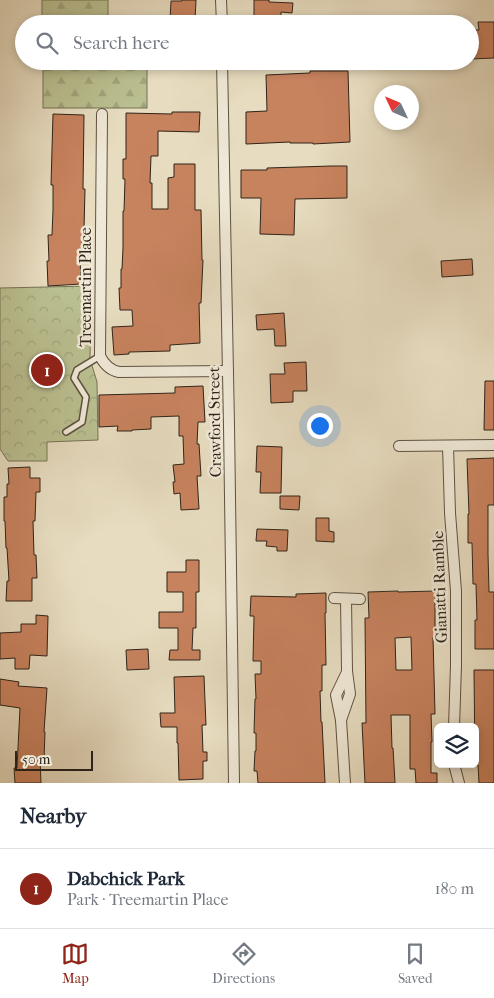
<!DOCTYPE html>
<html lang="en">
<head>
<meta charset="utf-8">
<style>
	:root { --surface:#fff; --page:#f2f2f3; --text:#1f2937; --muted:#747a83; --line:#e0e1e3; --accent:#8f2418 }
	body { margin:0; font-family:"IM FELL French Canon",serif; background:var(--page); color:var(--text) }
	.controls { position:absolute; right:15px; bottom:15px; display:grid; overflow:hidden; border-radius:8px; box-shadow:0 2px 8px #0003 }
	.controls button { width:45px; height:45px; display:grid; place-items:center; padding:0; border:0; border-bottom:1px solid var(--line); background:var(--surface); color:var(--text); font:25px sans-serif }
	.compass { position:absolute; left:374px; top:85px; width:45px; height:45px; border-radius:50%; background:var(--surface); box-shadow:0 2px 8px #0003; rotate:314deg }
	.scale { position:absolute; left:15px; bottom:12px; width:78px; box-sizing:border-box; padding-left:5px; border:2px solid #302419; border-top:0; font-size:14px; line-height:18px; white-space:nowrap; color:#302419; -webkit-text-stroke:4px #efe8d6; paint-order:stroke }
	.you { position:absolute; left:319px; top:425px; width:18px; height:18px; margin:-12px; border:4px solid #fff; border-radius:50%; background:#1a73e8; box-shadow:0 0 0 8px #1a73e833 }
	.badge { display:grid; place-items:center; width:32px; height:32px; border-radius:50%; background:var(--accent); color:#fff; font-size:16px; font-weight:700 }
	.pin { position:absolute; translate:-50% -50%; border:2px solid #fff; box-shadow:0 1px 5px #0006 }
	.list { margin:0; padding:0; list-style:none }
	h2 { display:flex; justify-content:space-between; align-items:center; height:65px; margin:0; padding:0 20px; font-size:21px }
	h2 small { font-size:16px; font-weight:400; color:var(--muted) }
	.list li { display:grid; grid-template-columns:32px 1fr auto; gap:15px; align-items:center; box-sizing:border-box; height:80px; padding:0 20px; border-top:1px solid var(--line) }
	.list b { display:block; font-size:19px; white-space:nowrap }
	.list p { margin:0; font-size:16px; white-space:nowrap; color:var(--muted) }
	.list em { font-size:16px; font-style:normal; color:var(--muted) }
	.icon { flex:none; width:28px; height:28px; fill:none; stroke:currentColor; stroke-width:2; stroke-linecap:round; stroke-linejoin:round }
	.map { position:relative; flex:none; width:494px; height:783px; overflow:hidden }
	.search { position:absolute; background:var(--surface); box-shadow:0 2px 8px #0003; left:15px; right:15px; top:15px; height:55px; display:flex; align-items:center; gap:12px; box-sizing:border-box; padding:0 18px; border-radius:28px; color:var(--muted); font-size:19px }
	.sheet { height:145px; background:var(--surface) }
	nav { display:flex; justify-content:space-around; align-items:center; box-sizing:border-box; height:70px; border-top:1px solid var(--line); background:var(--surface); font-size:14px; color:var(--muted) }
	nav a { display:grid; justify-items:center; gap:2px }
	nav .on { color:var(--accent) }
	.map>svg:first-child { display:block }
</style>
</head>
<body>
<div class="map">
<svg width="494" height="783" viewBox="0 0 494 783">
	<defs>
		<pattern id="forest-firs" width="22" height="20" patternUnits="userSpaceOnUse" patternTransform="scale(1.25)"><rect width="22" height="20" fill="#babf90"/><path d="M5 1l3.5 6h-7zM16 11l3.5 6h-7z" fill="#a0a47c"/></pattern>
		<pattern id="park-crowns" width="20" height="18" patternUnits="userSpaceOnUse" patternTransform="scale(1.25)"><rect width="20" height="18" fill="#babf90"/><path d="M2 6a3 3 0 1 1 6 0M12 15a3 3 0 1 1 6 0" fill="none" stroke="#a0a47c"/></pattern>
	</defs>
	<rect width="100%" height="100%" fill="#e7dcc0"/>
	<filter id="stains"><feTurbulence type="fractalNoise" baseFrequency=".004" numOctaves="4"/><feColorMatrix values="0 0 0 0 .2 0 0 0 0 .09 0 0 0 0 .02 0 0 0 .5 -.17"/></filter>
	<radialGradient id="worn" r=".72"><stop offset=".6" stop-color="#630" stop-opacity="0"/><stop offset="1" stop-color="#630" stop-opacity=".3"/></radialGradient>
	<g fill="url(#forest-firs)" stroke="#757254">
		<path d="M42,0H108V23L147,22V24H42Z"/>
		<rect x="43" y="61" width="104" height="47"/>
	</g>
	<path fill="url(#park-crowns)" stroke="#757254" d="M91,286L90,359L97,382L98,440L47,442V461H8L0,449V288Z"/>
	<g fill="#c7825e" stroke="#302419" fill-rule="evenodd">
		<path d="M182,0H196L195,20H170L171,1H182Z"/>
		<path d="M254,0H269V2L293,3L292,13L281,12V17L254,16Z"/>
		<path d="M478,22H494V58L470,59V30H479Z"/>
		<path d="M310,71H348L350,142L313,144V143H290V142L246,144V112L267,111L266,75L310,73Z"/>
		<path d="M172,112H200L199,132L158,131V156H151L150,183H152V209H168V178L174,177V164H195V210H201L202,260H203L201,303H199L200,343L170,345V351L129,352V354L114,355L112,327L133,326L132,310H120L119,288H121V269H122L123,248V211H124L125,179H123V159H126V113L172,114Z"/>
		<path d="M53,114L84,115L83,189H85L84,230H82V257H80L81,284L48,286L47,261H49L48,235H52L53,210V185H51Z"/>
		<path d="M331,166H347V198L295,199L294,235L260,234L261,198H241V170H267V168Z"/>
		<path d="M472,259L473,275L442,277L441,261Z"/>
		<path d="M284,313L286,346H275L274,329L257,330L256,315Z"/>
		<path d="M306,362L307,391H293V402L271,403L270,374H285L284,363Z"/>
		<path d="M485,381H494V430H484Z"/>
		<path d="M203,386L205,422H198L197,444H199L201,476H197L199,509L181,510L180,493L174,494L173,482H175L173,465L184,464L183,436H179V416L151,417V429L132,430V431H117L118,426L99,427V395L175,393V387Z"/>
		<path d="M257,446L282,447L281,493H260L261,472H256Z"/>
		<path d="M494,458V505H488V554L489,592H494V649H475V620H477L476,584H473L472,543H468V514H469L467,459Z"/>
		<path d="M30,467V478H40V492H36L35,521H33L34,555H36L37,578H32V601H6L7,581H9L7,548H6L5,521H4V497H7V484H9L8,468Z"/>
		<path d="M280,496H300L299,510L280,509Z"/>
		<path d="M316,518H329V531L334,532V542L316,541Z"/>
		<path d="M257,529L288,530L287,551H277V547L266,546L267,541H256Z"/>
		<path d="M186,560H199V592H196V628H193L192,650H200V660H169L170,650H178V628H159V612H183V592H167V572H186Z"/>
		<path d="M398,591V592L435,591V636L433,637L435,714H431L432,742H431V773H437V783H416L415,769H410V715H391L392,748H393L395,783H365L362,723H366L365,618H369L368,592ZM411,637L412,670H396L395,638Z"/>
		<path d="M326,593V613H325L326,665H322V691H320L321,722H322L325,783H258L257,771H254L255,751H256V733H254L255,699H256L255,674H261V661H253L254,616H250L251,596L296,597V594Z"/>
		<path d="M36,615L48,616L47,656L30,655L29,669H15V658L0,659V633L21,632V624H36Z"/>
		<path d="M148,649L149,669L127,670L126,650Z"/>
		<path d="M474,670H494V783H479L478,765H475Z"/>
		<path d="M204,676L206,725H202L203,752H207V761H203V779L179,780L178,743H177V727H161L160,713H175L174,677Z"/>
		<path d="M0,679L19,682L18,686L47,688L44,732H45L44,759H40L41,783H15L14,768H17L20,708L0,705Z"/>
	</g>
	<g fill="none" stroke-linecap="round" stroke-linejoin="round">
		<g stroke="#5e5243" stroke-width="8">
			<path id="lane" d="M66,432L82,422L86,397L74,378L77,370L100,356"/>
		</g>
		<g stroke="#5e5243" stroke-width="12">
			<g id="street">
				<path d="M221,0L222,24"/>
				<path d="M222,61L229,425L234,783"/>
				<path d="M102,114L100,356C104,364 109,370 119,372L228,371"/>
				<path d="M399,446L494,445"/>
				<path d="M448,446L450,513L456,591V665L454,727"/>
				<path d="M334,598L360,599"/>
				<path d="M341,720L350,694L347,671L346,599"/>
				<path d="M454,764L459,783"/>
				<path d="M345,783L341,720L336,695L347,672"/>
			</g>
		</g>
		<use href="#lane" stroke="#efe8d6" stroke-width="5"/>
		<use href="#street" stroke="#efe8d6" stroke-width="10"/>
	</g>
	<g text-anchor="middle" stroke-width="5" stroke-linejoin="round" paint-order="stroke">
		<g font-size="16" fill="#302419" stroke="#efe8d6">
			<text transform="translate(85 287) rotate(-90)" y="6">Treemartin Place</text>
			<text transform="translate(214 422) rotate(-91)" y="6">Crawford Street</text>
			<text transform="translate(439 587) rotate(-92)" y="6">Gianatti Ramble</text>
		</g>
	</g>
	<rect width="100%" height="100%" filter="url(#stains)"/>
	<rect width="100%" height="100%" fill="url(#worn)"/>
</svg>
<div class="controls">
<button><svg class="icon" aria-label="layers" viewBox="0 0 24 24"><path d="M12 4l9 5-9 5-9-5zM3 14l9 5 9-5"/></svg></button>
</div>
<svg class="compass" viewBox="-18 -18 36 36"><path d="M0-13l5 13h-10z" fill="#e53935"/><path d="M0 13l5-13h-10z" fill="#747a83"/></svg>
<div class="scale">50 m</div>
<div class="you"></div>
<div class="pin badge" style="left:47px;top:370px">1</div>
<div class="search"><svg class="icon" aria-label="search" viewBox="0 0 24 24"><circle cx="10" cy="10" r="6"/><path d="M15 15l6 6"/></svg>Search here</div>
</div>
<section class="sheet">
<h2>Nearby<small></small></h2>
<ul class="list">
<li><span class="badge">1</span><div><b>Dabchick Park</b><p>Park · Treemartin Place</p></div><em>180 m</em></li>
</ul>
</section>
<nav>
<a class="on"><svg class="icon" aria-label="map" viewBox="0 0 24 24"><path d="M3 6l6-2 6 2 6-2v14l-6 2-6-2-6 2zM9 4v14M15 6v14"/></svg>Map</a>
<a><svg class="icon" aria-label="directions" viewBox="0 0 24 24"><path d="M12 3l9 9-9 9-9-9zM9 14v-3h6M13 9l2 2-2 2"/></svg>Directions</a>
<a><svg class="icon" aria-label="saved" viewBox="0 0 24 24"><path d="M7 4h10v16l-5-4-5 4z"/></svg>Saved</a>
</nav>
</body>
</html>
